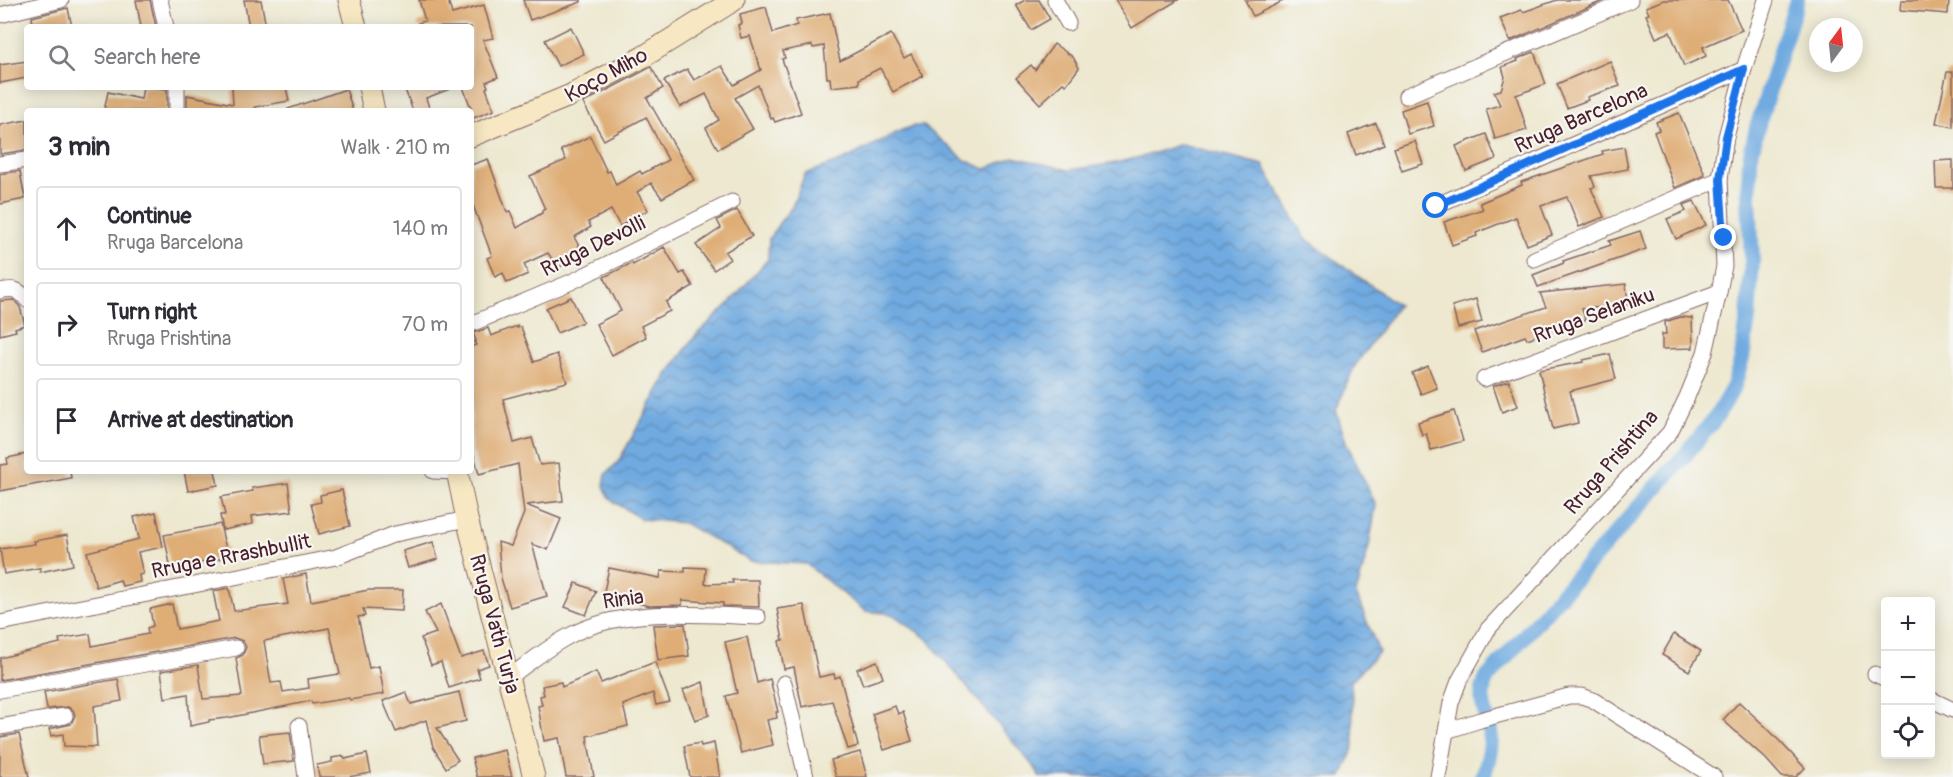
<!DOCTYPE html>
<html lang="en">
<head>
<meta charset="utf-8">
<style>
	:root { --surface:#fff; --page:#f7f7f7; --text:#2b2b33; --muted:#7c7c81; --line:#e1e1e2 }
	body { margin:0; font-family:Pangolin,sans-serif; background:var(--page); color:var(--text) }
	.controls { position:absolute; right:18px; bottom:18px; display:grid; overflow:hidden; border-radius:6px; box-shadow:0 3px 15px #0003 }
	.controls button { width:54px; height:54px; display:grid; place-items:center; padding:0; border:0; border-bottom:2px solid var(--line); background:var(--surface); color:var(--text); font:30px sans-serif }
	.compass { position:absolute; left:1809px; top:18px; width:54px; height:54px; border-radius:50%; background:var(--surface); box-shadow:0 3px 15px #0003; rotate:15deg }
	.stop { position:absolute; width:18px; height:18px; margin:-14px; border:4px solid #1a73e8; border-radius:50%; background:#fff }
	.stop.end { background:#1a73e8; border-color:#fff; box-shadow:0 2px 6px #0008 }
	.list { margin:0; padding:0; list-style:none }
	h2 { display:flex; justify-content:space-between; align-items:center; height:78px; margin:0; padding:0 24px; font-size:26px }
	h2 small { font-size:20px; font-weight:400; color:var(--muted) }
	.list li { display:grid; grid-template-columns:39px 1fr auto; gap:18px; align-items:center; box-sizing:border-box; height:84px; margin:0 12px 12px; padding:0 12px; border:2px solid var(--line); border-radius:6px }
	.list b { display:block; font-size:22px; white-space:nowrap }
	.list p { margin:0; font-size:20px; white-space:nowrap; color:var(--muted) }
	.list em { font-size:20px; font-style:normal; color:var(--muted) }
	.icon { flex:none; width:33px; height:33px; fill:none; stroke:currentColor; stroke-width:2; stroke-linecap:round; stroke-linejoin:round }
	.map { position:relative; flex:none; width:1953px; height:777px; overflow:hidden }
	.search { position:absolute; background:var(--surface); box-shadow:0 3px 15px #0003; left:24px; top:24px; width:450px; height:66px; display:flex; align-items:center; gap:15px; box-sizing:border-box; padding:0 21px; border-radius:6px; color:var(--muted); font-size:22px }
	.panel { position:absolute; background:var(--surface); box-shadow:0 3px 15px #0003; left:24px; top:108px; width:450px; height:366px; border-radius:6px }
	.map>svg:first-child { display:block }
</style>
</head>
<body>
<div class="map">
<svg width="1953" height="777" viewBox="0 0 1953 777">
	<defs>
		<pattern id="water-waves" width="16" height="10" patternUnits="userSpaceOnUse" patternTransform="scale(1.5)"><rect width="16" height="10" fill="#70aae0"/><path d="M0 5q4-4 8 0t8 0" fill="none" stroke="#5e8ab6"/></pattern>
	</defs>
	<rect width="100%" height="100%" fill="#f6f6f2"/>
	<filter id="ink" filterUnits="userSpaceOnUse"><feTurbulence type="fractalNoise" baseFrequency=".0167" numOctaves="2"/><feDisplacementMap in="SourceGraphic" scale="12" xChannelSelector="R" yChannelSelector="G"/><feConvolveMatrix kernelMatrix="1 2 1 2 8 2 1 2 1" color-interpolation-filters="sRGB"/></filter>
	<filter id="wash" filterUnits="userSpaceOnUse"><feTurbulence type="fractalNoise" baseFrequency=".008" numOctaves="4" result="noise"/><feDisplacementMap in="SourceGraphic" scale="24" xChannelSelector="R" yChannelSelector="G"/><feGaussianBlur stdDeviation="1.35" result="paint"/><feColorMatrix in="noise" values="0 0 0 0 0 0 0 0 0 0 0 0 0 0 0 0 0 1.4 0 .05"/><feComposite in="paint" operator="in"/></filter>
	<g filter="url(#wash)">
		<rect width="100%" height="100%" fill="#ede8cf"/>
		<path fill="url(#water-waves)" stroke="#5d6486" stroke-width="1.5" d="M914,126H924L965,160L985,169L1014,157L1069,170L1110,164L1145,156L1181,144L1263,165L1305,238L1398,305L1354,367L1336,410L1346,442L1376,505L1369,546L1356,594L1379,652L1351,681L1354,746L1342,777H1039L1038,772L926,638L892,614L865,611L806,564L750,561L684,523L641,519L610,499L604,486L606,474L618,462L667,375L696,335L728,305L768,259L769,239L780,222L792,207L805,174L846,159L902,130Z"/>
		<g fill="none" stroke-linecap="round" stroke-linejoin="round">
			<path stroke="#70aae0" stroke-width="16" d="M1483,777C1487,765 1491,751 1491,739C1490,715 1475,702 1487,678L1686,454L1717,416L1734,386L1742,358L1748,318L1752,261L1749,198L1750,158L1757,128L1797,0"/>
		</g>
		<g id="blocks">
			<g fill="#dfae77" fill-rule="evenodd">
				<path d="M136,0H150L156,27H141Z"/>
				<path d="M244,0H261L266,27H249Z"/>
				<path d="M419,0H448L452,14L484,5L493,38L483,40L498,77L486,82L488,87L486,88L494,110L471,119V108L463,87H471V27H418V23L425,21Z"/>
				<path d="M523,0H581V2L530,20Z"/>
				<path d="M1025,0H1039L1050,19L1031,30L1016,5Z"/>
				<path d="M1115,0H1178L1132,28Z"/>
				<path d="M1245,0H1285L1253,16Z"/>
				<path d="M1557,0H1605L1510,41L1500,18L1522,10L1523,12Z"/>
				<path d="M1664,0H1728L1742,30L1703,47L1706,56L1684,66L1670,32L1656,38L1646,15L1649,14L1646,7Z"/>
				<path d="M1901,0H1949L1948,14L1900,10Z"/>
				<path d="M766,7L773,33L797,25L796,20L830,13L840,61L891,34L904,58L911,54L923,76L893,92L880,68L859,79V84L831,87L830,78H827L824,46L813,48L812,45L783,51L785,58L782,59L801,113L775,122L773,118L771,119L758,85L735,98L753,129L718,149L706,128L719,120L706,94L680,107L664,81L687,69L694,80L722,66L734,85L761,70L750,36L741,38L738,25L742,23L740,14Z"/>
				<path d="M68,8L72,27H33L32,17Z"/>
				<path d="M571,27L584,54L558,66L545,40Z"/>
				<path d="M1054,44L1073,57L1079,68L1066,85L1063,83L1040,104L1016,78L1031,65L1035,70Z"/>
				<path d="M1534,52L1546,84L1516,95L1527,130L1495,139L1486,109L1500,105L1494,92L1501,90L1505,77L1502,67L1518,61L1517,59Z"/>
				<path d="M27,61V78L0,83V65Z"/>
				<path d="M1610,61L1620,86L1587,97L1588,100L1567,108L1557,84Z"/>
				<path d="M651,67L663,88L647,98L694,180L662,198L651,183L637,192L648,210L620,226L611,210L588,222L591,227L574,237L584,255L569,263L568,262L560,267L556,260L554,262L548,253L524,264L528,274L507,283L503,273L495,277L487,258L492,256L471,200V165L488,159L507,212L510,211L517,228L542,213V211L545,209L530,176L566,160L561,150L590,136L607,172L610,171L616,185L640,171L642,174L668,160L646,117L604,140L583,103Z"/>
				<path d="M1947,72H1953V127L1936,123Z"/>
				<path d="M143,87L167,89V111H104L108,92L141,99Z"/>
				<path d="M232,87H286L289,101L255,107L257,111H187V95L233,104Z"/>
				<path d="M404,87H450V89L426,98L430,111H413Z"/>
				<path d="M346,89L353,111H288V109Z"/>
				<path d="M1427,101L1434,126L1408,134L1401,110Z"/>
				<path d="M1679,113L1705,175L1675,188L1654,132L1659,130L1656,122Z"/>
				<path d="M27,120V150L0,154V125Z"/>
				<path d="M1376,123L1384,144L1356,155L1348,134Z"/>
				<path d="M1486,134L1496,159L1466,171L1456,146Z"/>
				<path d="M1415,141L1423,164L1402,171L1394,148Z"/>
				<path d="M1624,147L1628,169L1591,176L1595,187L1591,188L1604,217L1579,227L1567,197L1541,206L1552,235L1527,245L1516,217L1476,233L1477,236L1452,245L1444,222L1483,209L1480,203L1522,185L1521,182L1603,154L1602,151Z"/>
				<path d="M1953,160V188H1936L1935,161Z"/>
				<path d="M20,171L25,199L0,204V174Z"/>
				<path d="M1694,201L1706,225L1676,239L1667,219L1686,211L1683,205Z"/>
				<path d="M737,210L752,236L725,252L730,259L714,270L696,245L721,228L717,220Z"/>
				<path d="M1640,231L1646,249L1538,287L1533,275L1564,263L1563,261L1611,245L1609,241Z"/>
				<path d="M664,247L680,274L684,272L693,286L666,302L670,311L641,326L646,337L612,355L596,324L621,311L604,277L632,263L633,265Z"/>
				<path d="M1626,284L1628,305L1582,309L1585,320L1549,329L1550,331L1527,339L1525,336L1482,352L1474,331L1546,307L1540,293Z"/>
				<path d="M571,297L583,322L557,333L546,308Z"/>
				<path d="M1476,299L1482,322L1458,328L1452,306Z"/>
				<path d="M14,300L20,307L25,325L15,328L16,331L0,335V301Z"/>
				<path d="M1680,317L1692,318L1693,348L1662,349V334H1666L1665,322Z"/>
				<path d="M517,326V328L521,327L534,362L557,354L567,382L503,399L514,443L532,438L540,465L559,463L563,501L526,505L561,519L548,550L532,544L547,596L510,607L501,578L498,542L511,546L524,513L518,464L479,474L473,452L471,453V347L476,345L474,342L476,341L473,333L488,328L491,336Z"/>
				<path d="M1610,354L1616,379L1570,391L1578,423L1553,429L1539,370L1583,362V360Z"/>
				<path d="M1428,366L1437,388L1421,394L1412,373Z"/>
				<path d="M1509,381L1518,406L1502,412L1493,386Z"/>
				<path d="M1454,411L1463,441L1431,450L1426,433L1422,435L1418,422Z"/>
				<path d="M27,454V471H70L71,478L0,491V465L8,464L7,458Z"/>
				<path d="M184,471H215L218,485L188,491Z"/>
				<path d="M288,483L292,511L252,516L253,524L223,530L220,515H225L221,497L253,491L252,488Z"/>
				<path d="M342,490L350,526L319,534L311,504L321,502L320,495Z"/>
				<path d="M156,512L163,547L138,552L143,574L139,575L140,582L122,586L120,580L96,587L87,552L139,539L134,517Z"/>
				<path d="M220,524L228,557L171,569L164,535Z"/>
				<path d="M67,535L73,565L40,572V568L4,574L0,549L35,544L34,541Z"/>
				<path d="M433,542L438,559L408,568L403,551Z"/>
				<path d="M685,567L706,568L705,584L733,583L732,580H758L759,607L723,606V603L682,600V605L650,606L603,596L609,568L660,578L661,571L685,572Z"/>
				<path d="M306,574L311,601L369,590H403L402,611L363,609L365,616L358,617L369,668L379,666L384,694L350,700L349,698L312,704L311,701L227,718L209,720V722L190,726L188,694L165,698L161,671L198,665L203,699L242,696L236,658L243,655L246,647L243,641L235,638L0,680V658L60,643L59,639L90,634L92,646L148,634L147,628L153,626L150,609L172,604L177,629L219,621L213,591L229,588L234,611L288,604L283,579ZM329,628L340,674L308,679L309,688L283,692L281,682L271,683L264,641Z"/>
				<path d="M576,583L596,591L586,615L565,607Z"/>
				<path d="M441,604L461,658L484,651L489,665L477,669L480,678L449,688L441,662L431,665L421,638L436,633L425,612Z"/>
				<path d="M804,605L819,677L834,674L835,678L840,676L858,746L848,749L832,701L802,707L794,667L784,669L779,641L783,640L777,609Z"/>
				<path d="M685,624L689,656L658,660L653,625Z"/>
				<path d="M1674,634L1701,651L1689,671L1662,655Z"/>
				<path d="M747,637L757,683L770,679L778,712H776L777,718L767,720L773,745L741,753L726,696L737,693L725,642Z"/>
				<path d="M877,661L883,678L863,685L857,669Z"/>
				<path d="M655,662L670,702L656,705L653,693L623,705L628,726L587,736L594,777H566L559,738L544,741L538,706L542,705L540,696L544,695L542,686L561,682L562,687L596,672L601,683Z"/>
				<path d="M118,679L122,701L94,706L97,747L64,746L63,734L51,736L49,729L71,724L75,715L73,710L68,707L47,709L44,692Z"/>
				<path d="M703,682L709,715L695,720L683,690Z"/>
				<path d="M406,692L411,704L459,692L466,721L437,728L458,760L446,768L433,747L426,720L396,732L383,701Z"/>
				<path d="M1739,702L1768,729L1805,768L1796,777H1782L1766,759L1723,720Z"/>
				<path d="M895,706L898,714L903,712L912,741L884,750L872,714Z"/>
				<path d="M290,732L294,761L263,764L259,735Z"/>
				<path d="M19,734L29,777H0V737Z"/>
				<path d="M700,743L701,746L714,743L720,777H690L684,746Z"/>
				<path d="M505,750L512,777H477L472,758Z"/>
				<path d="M860,752L867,777H836L831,760Z"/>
				<path d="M367,754L371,773L348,777H319L317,765L332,762V758L344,756L345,759Z"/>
			</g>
		</g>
	</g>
	<g filter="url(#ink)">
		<use href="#blocks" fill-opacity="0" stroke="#836564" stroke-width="1.5"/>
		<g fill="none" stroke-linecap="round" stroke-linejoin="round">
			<g stroke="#836564" stroke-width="17">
				<g id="street">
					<path d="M160,0L166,27"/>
					<path d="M1055,0L1068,23"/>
					<path d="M0,15L61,0"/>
					<path d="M177,87V111"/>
					<path d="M1406,96L1630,0"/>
					<path d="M0,164L27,160"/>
					<path d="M1435,206L1744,69"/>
					<path d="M1534,259L1720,179"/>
					<path d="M0,291C13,288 19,289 27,300"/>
					<path d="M471,324L571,282L732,202"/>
					<path d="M1484,379L1719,292"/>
					<path d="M433,471L458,472"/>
					<path d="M0,623L336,557L395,534L467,519"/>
					<path d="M1875,674L1886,679"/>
					<path d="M509,677C528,664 548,647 569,636C624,606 698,615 758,617"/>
					<path d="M784,683L806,777"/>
					<path d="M0,690L236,648"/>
					<path d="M1930,699L1953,710"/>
					<path d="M299,726L306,777"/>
					<path d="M0,727L65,716"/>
					<path d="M1446,731L1480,720L1569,696H1582L1593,700L1714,777"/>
					<path d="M1438,777L1451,703L1459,681L1488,629L1670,432L1687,397L1705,353L1719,292L1724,266L1720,179L1726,137L1744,69L1766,0"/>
				</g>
			</g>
			<g stroke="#836564" stroke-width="23">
				<g id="secondary">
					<path d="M349,0L356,27"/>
					<path d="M369,87L374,111"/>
					<path d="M471,136L569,96L643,57L734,0"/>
					<path d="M457,471L467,519L534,777"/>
				</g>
			</g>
			<use href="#street" stroke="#fff" stroke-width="15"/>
			<use href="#secondary" stroke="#f7e8c3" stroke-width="21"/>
		</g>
	</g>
	<g fill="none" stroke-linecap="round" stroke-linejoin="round" filter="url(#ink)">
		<path stroke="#1a73e8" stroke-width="8" d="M1436,206L1744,69L1726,137L1720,179L1724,238"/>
	</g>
	<g text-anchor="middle" stroke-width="4.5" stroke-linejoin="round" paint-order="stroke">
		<g font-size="21" fill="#4a1f2b" stroke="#f6f6f2">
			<text transform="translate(606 75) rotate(-29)" y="7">Koço Miho</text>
			<text transform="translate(1581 118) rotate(-24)" y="7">Rruga Barcelona</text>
			<text transform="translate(593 246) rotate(-26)" y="7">Rruga Devolli</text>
			<text transform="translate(1594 315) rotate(-20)" y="7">Rruga Selaniku</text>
			<text transform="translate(1611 462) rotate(-49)" y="7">Rruga Prishtina</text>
			<text transform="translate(231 556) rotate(-11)" y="7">Rruga e Rrashbullit</text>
			<text transform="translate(623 599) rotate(-8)" y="7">Rinia</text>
			<text transform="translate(495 624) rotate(75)" y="7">Rruga Vath Turja</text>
		</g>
	</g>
</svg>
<div class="controls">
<button>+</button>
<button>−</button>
<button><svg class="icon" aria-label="locate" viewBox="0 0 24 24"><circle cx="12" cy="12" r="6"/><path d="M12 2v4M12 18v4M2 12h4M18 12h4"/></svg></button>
</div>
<svg class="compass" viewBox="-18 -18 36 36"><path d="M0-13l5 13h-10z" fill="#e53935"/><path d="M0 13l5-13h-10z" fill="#7c7c81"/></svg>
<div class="stop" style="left:1436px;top:206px"></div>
<div class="stop end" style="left:1724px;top:238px"></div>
<div class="search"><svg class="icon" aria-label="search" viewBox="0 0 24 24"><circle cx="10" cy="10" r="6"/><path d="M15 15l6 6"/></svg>Search here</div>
<section class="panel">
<h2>3 min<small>Walk · 210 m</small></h2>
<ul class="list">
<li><svg class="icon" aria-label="ahead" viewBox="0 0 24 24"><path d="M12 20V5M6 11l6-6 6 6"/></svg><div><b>Continue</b><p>Rruga Barcelona</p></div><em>140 m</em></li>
<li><svg class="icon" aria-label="right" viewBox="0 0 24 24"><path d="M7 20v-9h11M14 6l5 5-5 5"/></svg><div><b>Turn right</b><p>Rruga Prishtina</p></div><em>70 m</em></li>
<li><svg class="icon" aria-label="arrive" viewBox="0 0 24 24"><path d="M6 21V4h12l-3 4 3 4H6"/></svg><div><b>Arrive at destination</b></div></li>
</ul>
</section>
</div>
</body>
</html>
